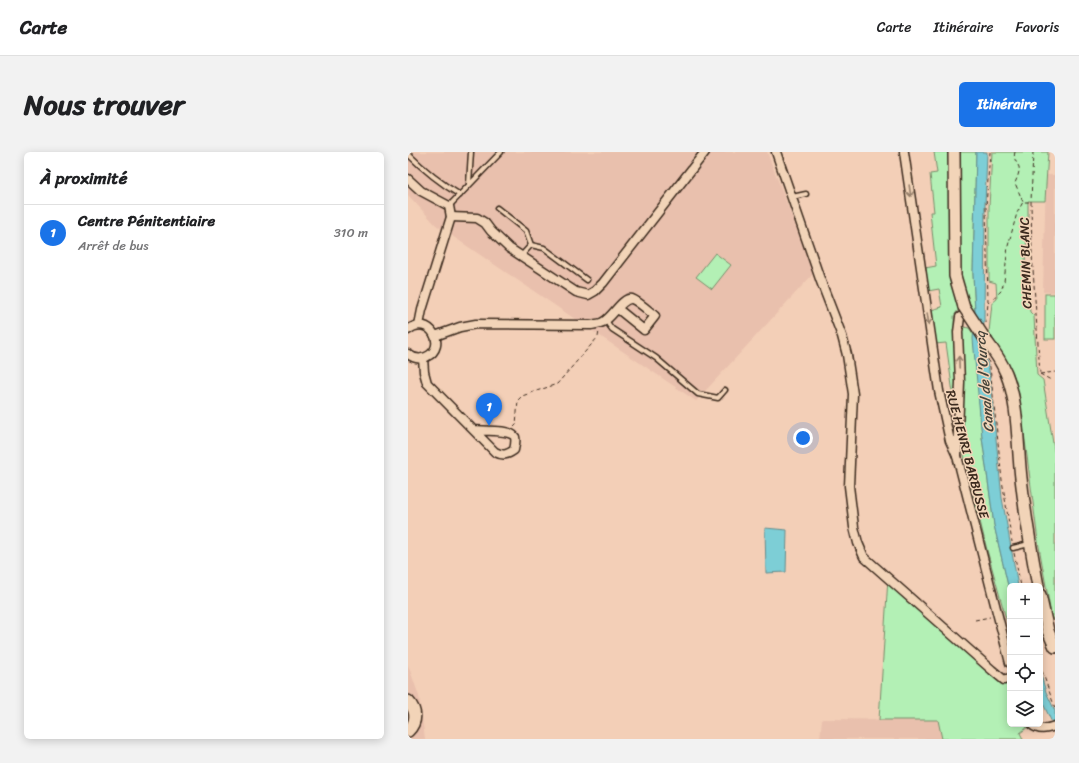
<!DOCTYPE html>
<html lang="fr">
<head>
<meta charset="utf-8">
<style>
	:root { --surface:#fff; --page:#f2f2f2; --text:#202124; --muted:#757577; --line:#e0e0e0; --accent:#1a73e8 }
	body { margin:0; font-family:Sriracha,sans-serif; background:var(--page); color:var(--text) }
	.controls { position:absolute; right:12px; bottom:12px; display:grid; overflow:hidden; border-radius:6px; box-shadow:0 2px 10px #0003 }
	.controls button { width:36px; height:36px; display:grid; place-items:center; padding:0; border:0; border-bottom:1px solid var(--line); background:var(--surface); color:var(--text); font:20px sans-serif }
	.you { position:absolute; left:395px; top:286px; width:14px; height:14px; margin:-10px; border:3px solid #fff; border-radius:50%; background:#1a73e8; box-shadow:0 0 0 6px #1a73e833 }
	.badge { display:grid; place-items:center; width:26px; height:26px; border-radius:50%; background:var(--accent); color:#fff; font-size:13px; font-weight:700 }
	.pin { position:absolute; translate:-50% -33px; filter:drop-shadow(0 1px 2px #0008) }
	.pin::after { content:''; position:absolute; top:21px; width:14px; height:12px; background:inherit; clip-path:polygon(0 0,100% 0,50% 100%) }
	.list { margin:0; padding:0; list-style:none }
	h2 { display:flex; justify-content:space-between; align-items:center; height:52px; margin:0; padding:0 16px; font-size:17px }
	h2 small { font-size:13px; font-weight:400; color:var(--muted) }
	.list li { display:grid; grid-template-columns:26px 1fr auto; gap:12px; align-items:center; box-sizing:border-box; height:56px; padding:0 16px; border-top:1px solid var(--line) }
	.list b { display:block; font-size:15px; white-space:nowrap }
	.list p { margin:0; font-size:13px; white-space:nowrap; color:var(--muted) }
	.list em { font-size:13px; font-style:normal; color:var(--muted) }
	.icon { flex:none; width:22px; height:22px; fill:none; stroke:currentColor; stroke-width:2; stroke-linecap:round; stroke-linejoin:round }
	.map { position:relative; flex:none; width:647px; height:587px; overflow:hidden; border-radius:6px }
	header { display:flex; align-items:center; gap:24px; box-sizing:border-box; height:56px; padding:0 20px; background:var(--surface); border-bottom:1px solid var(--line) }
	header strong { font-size:19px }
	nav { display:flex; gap:22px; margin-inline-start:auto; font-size:14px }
	.intro { display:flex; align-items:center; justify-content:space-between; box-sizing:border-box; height:96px; padding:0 24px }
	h1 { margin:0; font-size:28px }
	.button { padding:10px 18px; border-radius:6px; background:var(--accent); color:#fff; font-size:14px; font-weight:700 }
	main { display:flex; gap:24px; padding:0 24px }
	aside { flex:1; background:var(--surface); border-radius:6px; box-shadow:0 2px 10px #0003 }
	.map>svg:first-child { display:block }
</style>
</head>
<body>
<header>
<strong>Carte</strong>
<nav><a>Carte</a><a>Itinéraire</a><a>Favoris</a></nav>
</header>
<div class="intro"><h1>Nous trouver</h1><a class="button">Itinéraire</a></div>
<main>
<aside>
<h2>À proximité<small></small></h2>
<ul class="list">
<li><span class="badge">1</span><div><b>Centre Pénitentiaire</b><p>Arrêt de bus</p></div><em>310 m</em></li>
</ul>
</aside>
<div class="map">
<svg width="647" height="587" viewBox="0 0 647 587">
	<rect width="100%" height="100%" fill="#f3cfb7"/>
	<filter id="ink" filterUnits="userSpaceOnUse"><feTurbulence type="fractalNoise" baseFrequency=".025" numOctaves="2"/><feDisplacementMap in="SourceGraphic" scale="8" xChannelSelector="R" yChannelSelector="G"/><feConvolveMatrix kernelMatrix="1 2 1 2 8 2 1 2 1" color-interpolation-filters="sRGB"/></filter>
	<g filter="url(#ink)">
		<g fill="#e9c0ad">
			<path d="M0,0H359L406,121L288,249L28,73L0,43Z"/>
			<path d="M638,23H647V140H635Z"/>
			<path d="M0,513L11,544L17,587H0Z"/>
			<path d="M414,567L531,568L534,587H412Z"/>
		</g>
		<g fill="#b3f0b5" stroke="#778d6a">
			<path d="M526,0H541L550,152V158L546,164L549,270L538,191L527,192L523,158L534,155L531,137L520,139L517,116L528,114L522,60H526L522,22L529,21Z"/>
			<path d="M552,0H568L565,122L567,161C557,145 553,128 551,109Z"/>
			<path d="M584,0H640L637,49H620V70L617,110L622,160L626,164L629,223L635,228L647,304V462L644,468L630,389L611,242L605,221L581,180L584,151L589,147L588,131L581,129V55Z"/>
			<path d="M307,101L323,113L304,137L288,125Z"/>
			<rect x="637" y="142" width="10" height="45"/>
			<path d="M556,175L561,176L566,183L574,285L586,373L602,442V481L579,398L556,303L554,277V179Z"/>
			<path d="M480,426L596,527L602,526V572H620V575L612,581L615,587H534L530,568H471Z"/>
		</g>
		<g fill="#7dced6" stroke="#638c8c">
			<path d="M568,0H579L577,53L576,170L574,196L578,207L581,218L594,346L610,434H602V442L586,373L574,285L565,187L567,158L565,122Z"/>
			<path d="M357,376L379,378L378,420L358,421Z"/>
			<path d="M632,520L638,540L647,559V577L632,545Z"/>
		</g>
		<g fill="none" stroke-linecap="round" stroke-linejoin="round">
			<g stroke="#3b2a1e" stroke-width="7">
				<g id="lane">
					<path d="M0,2C16,18 32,31 52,43"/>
					<path d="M61,32L63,0"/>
					<path d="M384,45L398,42"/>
					<path d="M41,54L93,0"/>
					<path d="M89,56L118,79L123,93L113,104"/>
					<path d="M123,93L136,96L179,128"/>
					<path d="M198,168L201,173L204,177L248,206L290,242L310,246L317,238"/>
					<path d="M605,396L621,392"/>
				</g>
			</g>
			<g stroke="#3b2a1e" stroke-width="11">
				<g id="street">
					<path d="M368,0L412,127L434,184L439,203L445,242L441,334L446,375L450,391L456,405L584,518L596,528L602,526"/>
					<path d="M496,0L531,239L542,289L549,304L602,511"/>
					<path d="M0,27L13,39L41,54L43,65L14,158L11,173"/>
					<path d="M43,65L69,66L77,71L83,79L101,96L168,140L180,143L187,139L195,131L297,0"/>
					<path d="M0,178C21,161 41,195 18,205C11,208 5,206 0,202"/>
					<path d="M27,184L52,175L68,172L183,173C187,172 192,172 195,170C205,165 214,145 224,147C230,149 242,160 247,164L236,178L210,157"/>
					<path d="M15,206L16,220L19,231L87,300C95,304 99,303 106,298C107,294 108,289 107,285C102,277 75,279 66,278"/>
					<path d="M549,304L552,230L550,180L552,165L560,161"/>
					<path d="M623,572C631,579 638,577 647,574"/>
				</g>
			</g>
			<g stroke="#3b2a1e" stroke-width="14">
				<g id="secondary">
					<path d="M546,0L547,124L556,155"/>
					<path d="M579,190C586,199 593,209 598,221C611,253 609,291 613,326C617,362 623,398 630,434"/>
					<path d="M632,443L640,479L647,495"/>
					<path d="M0,549C9,559 9,570 0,579"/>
				</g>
			</g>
			<g stroke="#3b2a1e" stroke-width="1" stroke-dasharray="4 3" stroke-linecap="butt">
				<path d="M607,0C605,7 608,9 611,15C612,20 609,26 607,31L615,50"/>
				<path d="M625,0L623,50L624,102L632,222"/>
				<path d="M580,151L593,139L596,130L600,94L609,61L615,50H622"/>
				<path d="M578,171L580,151L578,55L582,0"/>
				<path d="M580,207L582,215L594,328L604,390"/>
				<path d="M632,222L647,220"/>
				<path d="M632,222L643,228"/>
				<path d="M106,275L108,273L110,248L114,244L149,232L190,185L191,179"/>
				<path d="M606,401L613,434"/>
				<path d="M567,468L582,465"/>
				<path d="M632,513L647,556"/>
			</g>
			<use href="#lane" stroke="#f2d4b8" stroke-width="4"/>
			<use href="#street" stroke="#f2d4b8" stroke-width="8"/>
			<use href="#secondary" stroke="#f2d4b8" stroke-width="11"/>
			<g stroke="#3b2a1e" stroke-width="14" stroke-linecap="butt">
				<path id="secondary-bridge" d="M556,155L579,190"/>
			</g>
			<use href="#secondary-bridge" stroke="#f2d4b8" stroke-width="11"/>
		</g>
		<defs><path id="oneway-shaft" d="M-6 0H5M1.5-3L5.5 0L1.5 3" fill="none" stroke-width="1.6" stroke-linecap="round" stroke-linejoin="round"/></defs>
		<g stroke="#967f6b">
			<use href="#oneway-shaft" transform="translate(502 39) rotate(82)"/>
			<use href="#oneway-shaft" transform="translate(520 167) rotate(82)"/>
			<use href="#oneway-shaft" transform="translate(551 210) rotate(-92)"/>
		</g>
	</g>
	<g text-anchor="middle" stroke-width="3" stroke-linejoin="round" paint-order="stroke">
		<g font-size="13" fill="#3b2a1e" stroke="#f2d4b8">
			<text transform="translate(617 111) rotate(-92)" y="5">CHEMIN BLANC</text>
			<text transform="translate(560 302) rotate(75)" y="5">RUE HENRI BARBUSSE</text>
		</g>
		<g font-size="14" font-style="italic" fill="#45433a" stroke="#f2d4b8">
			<text transform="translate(576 230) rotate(-95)" y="5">Canal de l'Ourcq</text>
		</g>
	</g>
</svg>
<div class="controls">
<button>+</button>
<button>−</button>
<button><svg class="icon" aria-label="locate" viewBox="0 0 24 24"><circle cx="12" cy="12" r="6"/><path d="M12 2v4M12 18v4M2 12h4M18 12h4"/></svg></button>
<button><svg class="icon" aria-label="layers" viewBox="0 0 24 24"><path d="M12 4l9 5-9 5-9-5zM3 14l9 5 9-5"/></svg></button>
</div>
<div class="you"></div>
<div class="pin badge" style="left:81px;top:274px">1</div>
</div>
</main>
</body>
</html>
